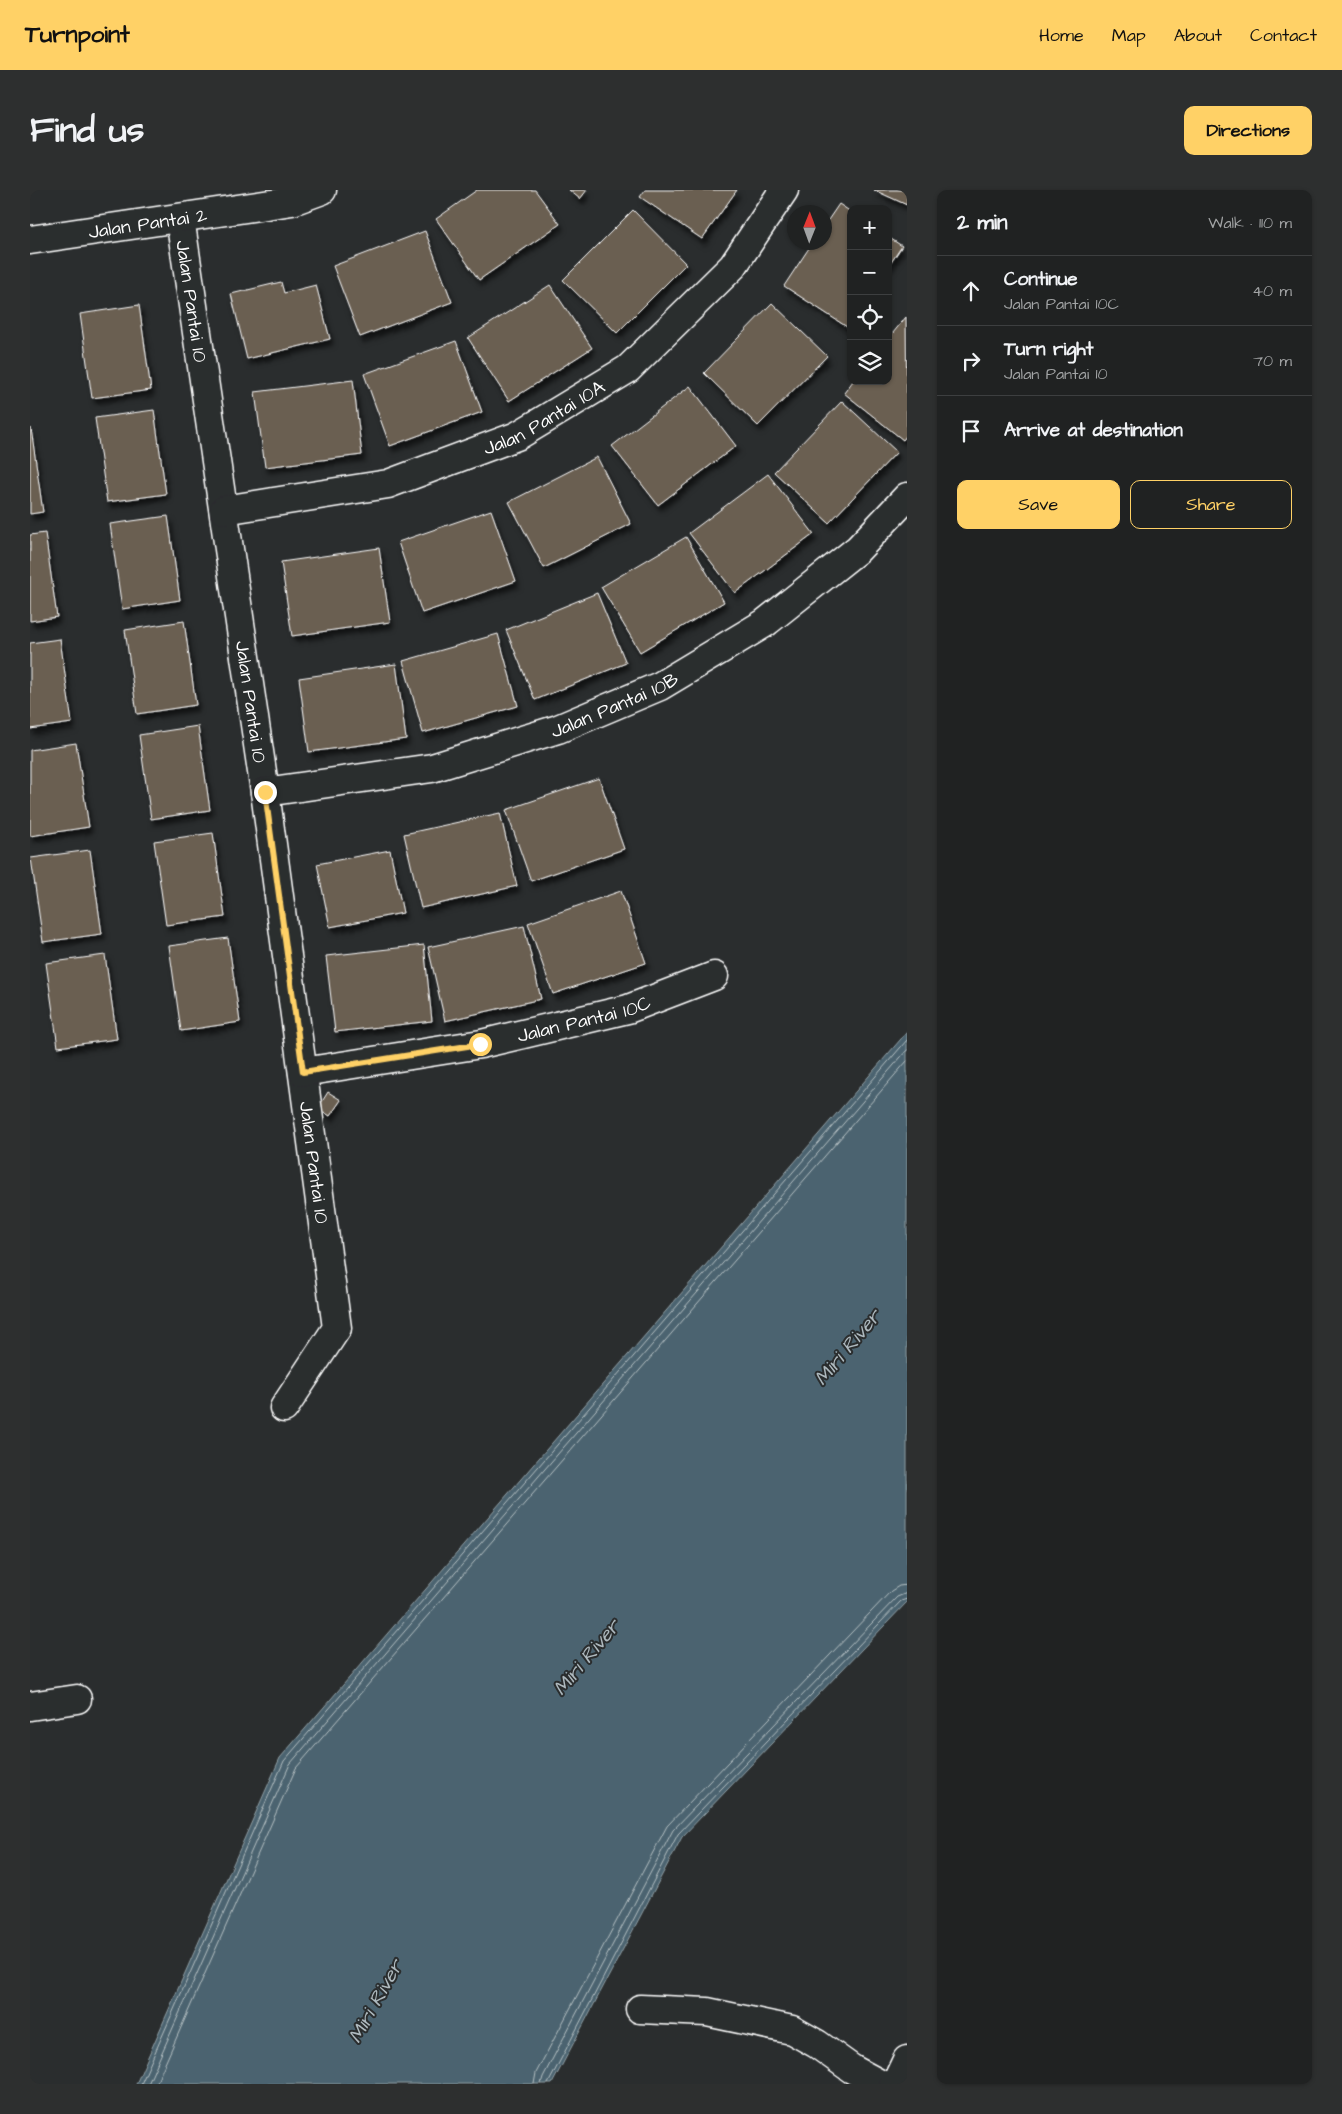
<!DOCTYPE html>
<html lang="en">
<head>
<meta charset="utf-8">
<style>
	:root { --surface:#202222; --page:#2d2f2f; --text:#f1f3f6; --muted:#a2a4a5; --line:#3d3f40; --accent:#ffd166 }
	body { margin:0; font-family:"Architects Daughter",sans-serif; background:var(--page); color:var(--text) }
	.controls { position:absolute; right:15px; top:15px; display:grid; overflow:hidden; border-radius:10px; box-shadow:0 1px 4px #0004 }
	.controls button { width:45px; height:45px; display:grid; place-items:center; padding:0; border:0; border-bottom:1px solid var(--line); background:var(--surface); color:var(--text); font:25px sans-serif }
	.compass { position:absolute; left:757px; top:15px; width:45px; height:45px; border-radius:50%; background:var(--surface); box-shadow:0 1px 4px #0004; rotate:1deg }
	.stop { position:absolute; width:15px; height:15px; margin:-11px; border:4px solid #ffd166; border-radius:50%; background:#fff }
	.stop.end { background:#ffd166; border-color:#fff; box-shadow:0 1px 5px #0008 }
	.list { margin:0; padding:0; list-style:none }
	h2 { display:flex; justify-content:space-between; align-items:center; height:65px; margin:0; padding:0 20px; font-size:21px }
	h2 small { font-size:16px; font-weight:400; color:var(--muted) }
	.list li { display:grid; grid-template-columns:32px 1fr auto; gap:15px; align-items:center; box-sizing:border-box; height:70px; padding:0 20px; border-top:1px solid var(--line) }
	.list b { display:block; font-size:19px; white-space:nowrap }
	.list p { margin:0; font-size:16px; white-space:nowrap; color:var(--muted) }
	.list em { font-size:16px; font-style:normal; color:var(--muted) }
	.actions { display:flex; gap:10px; padding:15px 20px }
	.actions a { flex:1; padding:11px 0; border:1px solid var(--accent); border-radius:10px; text-align:center; font-size:18px; color:var(--accent) }
	.actions .main { background:var(--accent); color:#111 }
	.icon { flex:none; width:28px; height:28px; fill:none; stroke:currentColor; stroke-width:2; stroke-linecap:round; stroke-linejoin:round }
	.map { position:relative; flex:none; width:877px; height:1894px; overflow:hidden; border-radius:10px }
	header { display:flex; align-items:center; gap:30px; box-sizing:border-box; height:70px; padding:0 25px; background:var(--accent); color:#111 }
	header strong { font-size:24px }
	nav { display:flex; gap:28px; margin-inline-start:auto; font-size:18px }
	.intro { display:flex; align-items:center; justify-content:space-between; box-sizing:border-box; height:120px; padding:0 30px }
	h1 { margin:0; font-size:35px }
	.button { padding:12px 22px; border-radius:10px; background:var(--accent); color:#111; font-size:18px; font-weight:700 }
	main { display:flex; gap:30px; padding:0 30px }
	aside { flex:1; background:var(--surface); border-radius:10px; box-shadow:0 1px 4px #0004 }
	.map>svg:first-child { display:block }
</style>
</head>
<body>
<header>
<strong>Turnpoint</strong>
<nav><a>Home</a><a>Map</a><a>About</a><a>Contact</a></nav>
</header>
<div class="intro"><h1>Find us</h1><a class="button">Directions</a></div>
<main>
<div class="map">
<svg width="877" height="1894" viewBox="0 0 877 1894">
	<defs>
		<filter id="shadow"><feDropShadow dx="3" dy="5.5" stdDeviation="2.5" flood-color="#0009"/></filter>
	</defs>
	<rect width="100%" height="100%" fill="#2a2d2e"/>
	<filter id="ink" filterUnits="userSpaceOnUse"><feTurbulence type="fractalNoise" baseFrequency=".02" numOctaves="2"/><feDisplacementMap in="SourceGraphic" scale="10" xChannelSelector="R" yChannelSelector="G"/><feConvolveMatrix kernelMatrix="1 2 1 2 8 2 1 2 1" color-interpolation-filters="sRGB"/></filter>
	<g filter="url(#ink)">
		<path fill="#4b646f" stroke="#93a2a9" d="M877,842V1412L652,1647L522,1894H106L250,1568Z"/>
		<g fill="none" stroke-linecap="round" stroke-linejoin="round">
			<g stroke="#b7c1c5" stroke-width="1">
				<path d="M111,1894L254,1571L877,850"/>
				<path d="M118,1894L260,1574L877,860"/>
				<path d="M126,1894L266,1578L877,871"/>
				<path d="M504,1894L506,1883L637,1636L861,1401L869,1396L877,1395"/>
				<path d="M511,1894L513,1887L643,1640L867,1407L877,1403"/>
				<path d="M518,1894L648,1644L871,1411L877,1409"/>
			</g>
		</g>
		<g fill="#6a5e51" stroke="#fff" filter="url(#shadow)">
			<path d="M447,0H505L530,34L449,90L406,29Z"/>
			<path d="M539,0H557L550,9Z"/>
			<path d="M615,0H707L672,49L610,7Z"/>
			<path d="M844,0H877V15Z"/>
			<path d="M809,14L821,22V132L817,137L754,96L783,52H794V36Z"/>
			<path d="M603,20L656,74L587,143L533,90Z"/>
			<path d="M395,41L422,112L330,147L303,76Z"/>
			<path d="M858,47L872,56L858,77Z"/>
			<path d="M251,92L254,103L286,95L300,149L217,169L201,104Z"/>
			<path d="M520,95L562,158L479,211L438,148Z"/>
			<path d="M742,113L797,166L728,236L674,183Z"/>
			<path d="M109,115L121,200L62,208L50,124Z"/>
			<path d="M876,127L877,245L873,250L814,203L823,191H858V149Z"/>
			<path d="M426,151L452,222L360,256L334,184Z"/>
			<path d="M323,190L332,265L235,277L225,202Z"/>
			<path d="M660,196L706,256L628,315L582,256Z"/>
			<path d="M812,211L867,262L799,333L744,282Z"/>
			<path d="M124,220L136,304L77,312L65,228Z"/>
			<path d="M1,238L13,322L0,324V239Z"/>
			<path d="M567,267L601,334L514,378L479,312Z"/>
			<path d="M738,284L784,344L705,403L659,343Z"/>
			<path d="M461,320L486,391L392,423L368,352Z"/>
			<path d="M138,326L150,410L92,419L80,334Z"/>
			<path d="M15,343L27,427L0,431V345Z"/>
			<path d="M656,347L694,412L610,462L571,397Z"/>
			<path d="M349,358L360,432L262,446L251,372Z"/>
			<path d="M567,403L596,473L505,510L476,440Z"/>
			<path d="M154,431L166,515L107,524L95,440Z"/>
			<path d="M468,444L488,516L393,543L373,471Z"/>
			<path d="M30,449L42,533L0,539V453Z"/>
			<path d="M366,474L376,549L279,562L269,488Z"/>
			<path d="M168,536L180,620L121,629L109,545Z"/>
			<path d="M46,553L59,637L0,646V560Z"/>
			<path d="M569,588L594,659L501,691L476,620Z"/>
			<path d="M470,623L487,696L391,718L374,644Z"/>
			<path d="M183,643L195,727L136,735L124,651Z"/>
			<path d="M60,660L72,744L13,752L1,668Z"/>
			<path d="M360,660L373,723L300,737L287,674Z"/>
			<path d="M591,701L616,773L523,804L498,733Z"/>
			<path d="M494,736L511,809L415,831L398,757Z"/>
			<path d="M198,748L210,832L151,841L139,756Z"/>
			<path d="M394,755L402,831L305,842L296,766Z"/>
			<path d="M75,765L87,849L28,857L16,773Z"/>
			<path d="M298,902L311,910L300,926L288,918Z"/>
		</g>
		<g fill="none" stroke-linecap="round" stroke-linejoin="round">
			<g stroke="#fff" stroke-width="31">
				<g id="minor">
					<path id="s1" d="M150,28L235,602L307,1138L254,1218"/>
					<path id="s2" d="M0,50L262,11L292,0"/>
					<path id="s3" d="M194,320L358,294L487,246L598,179L703,76L754,0"/>
					<path id="s4" d="M235,602L402,578L528,539L630,496L735,433L828,359L877,307"/>
					<path id="s5" d="M273,882L451,854L598,819L684,786"/>
					<path d="M0,1516L47,1509"/>
					<path d="M610,1819L677,1822L762,1840L787,1854L822,1879L850,1894"/>
					<path d="M863,1894L868,1889L877,1870"/>
				</g>
			</g>
			<use href="#minor" stroke="#2a2d2e" stroke-width="28"/>
		</g>
	</g>
	<g fill="none" stroke-linecap="round" stroke-linejoin="round" filter="url(#ink)">
		<path stroke="#ffd166" stroke-width="6" d="M235,602L273,882L450,854"/>
	</g>
	<g text-anchor="middle" stroke-width="4" stroke-linejoin="round" paint-order="stroke">
		<g font-size="19" fill="#fff" stroke="#2a2d2e">
			<text dy="7" stroke="none"><textPath href="#s2" startOffset="119">Jalan Pantai 2</textPath></text>
			<text dy="7" stroke="none"><textPath href="#s1" startOffset="84">Jalan Pantai 10</textPath></text>
			<text dy="7" stroke="none"><textPath href="#s3" startOffset="336">Jalan Pantai 10A</textPath></text>
			<text dy="7" stroke="none"><textPath href="#s1" startOffset="489">Jalan Pantai 10</textPath></text>
			<text dy="7" stroke="none"><textPath href="#s4" startOffset="362">Jalan Pantai 10B</textPath></text>
			<text dy="7" stroke="none"><textPath href="#s5" startOffset="286">Jalan Pantai 10C</textPath></text>
			<text dy="7" stroke="none"><textPath href="#s1" startOffset="954">Jalan Pantai 10</textPath></text>
		</g>
		<g font-size="20" font-style="italic" fill="#aeb9be" stroke="#2a2d2e">
			<text transform="translate(817 1157) rotate(-50)" y="7">Miri River</text>
			<text transform="translate(556 1467) rotate(-50)" y="7">Miri River</text>
			<text transform="translate(345 1811) rotate(-61)" y="7">Miri River</text>
		</g>
	</g>
</svg>
<div class="controls">
<button>+</button>
<button>−</button>
<button><svg class="icon" aria-label="locate" viewBox="0 0 24 24"><circle cx="12" cy="12" r="6"/><path d="M12 2v4M12 18v4M2 12h4M18 12h4"/></svg></button>
<button><svg class="icon" aria-label="layers" viewBox="0 0 24 24"><path d="M12 4l9 5-9 5-9-5zM3 14l9 5 9-5"/></svg></button>
</div>
<svg class="compass" viewBox="-18 -18 36 36"><path d="M0-13l5 13h-10z" fill="#e53935"/><path d="M0 13l5-13h-10z" fill="#a2a4a5"/></svg>
<div class="stop" style="left:450px;top:854px"></div>
<div class="stop end" style="left:235px;top:602px"></div>
</div>
<aside>
<h2>2 min<small>Walk · 110 m</small></h2>
<ul class="list">
<li><svg class="icon" aria-label="ahead" viewBox="0 0 24 24"><path d="M12 20V5M6 11l6-6 6 6"/></svg><div><b>Continue</b><p>Jalan Pantai 10C</p></div><em>40 m</em></li>
<li><svg class="icon" aria-label="right" viewBox="0 0 24 24"><path d="M7 20v-9h11M14 6l5 5-5 5"/></svg><div><b>Turn right</b><p>Jalan Pantai 10</p></div><em>70 m</em></li>
<li><svg class="icon" aria-label="arrive" viewBox="0 0 24 24"><path d="M6 21V4h12l-3 4 3 4H6"/></svg><div><b>Arrive at destination</b></div></li>
</ul>
<div class="actions"><a class="main">Save</a><a>Share</a></div>
</aside>
</main>
</body>
</html>
